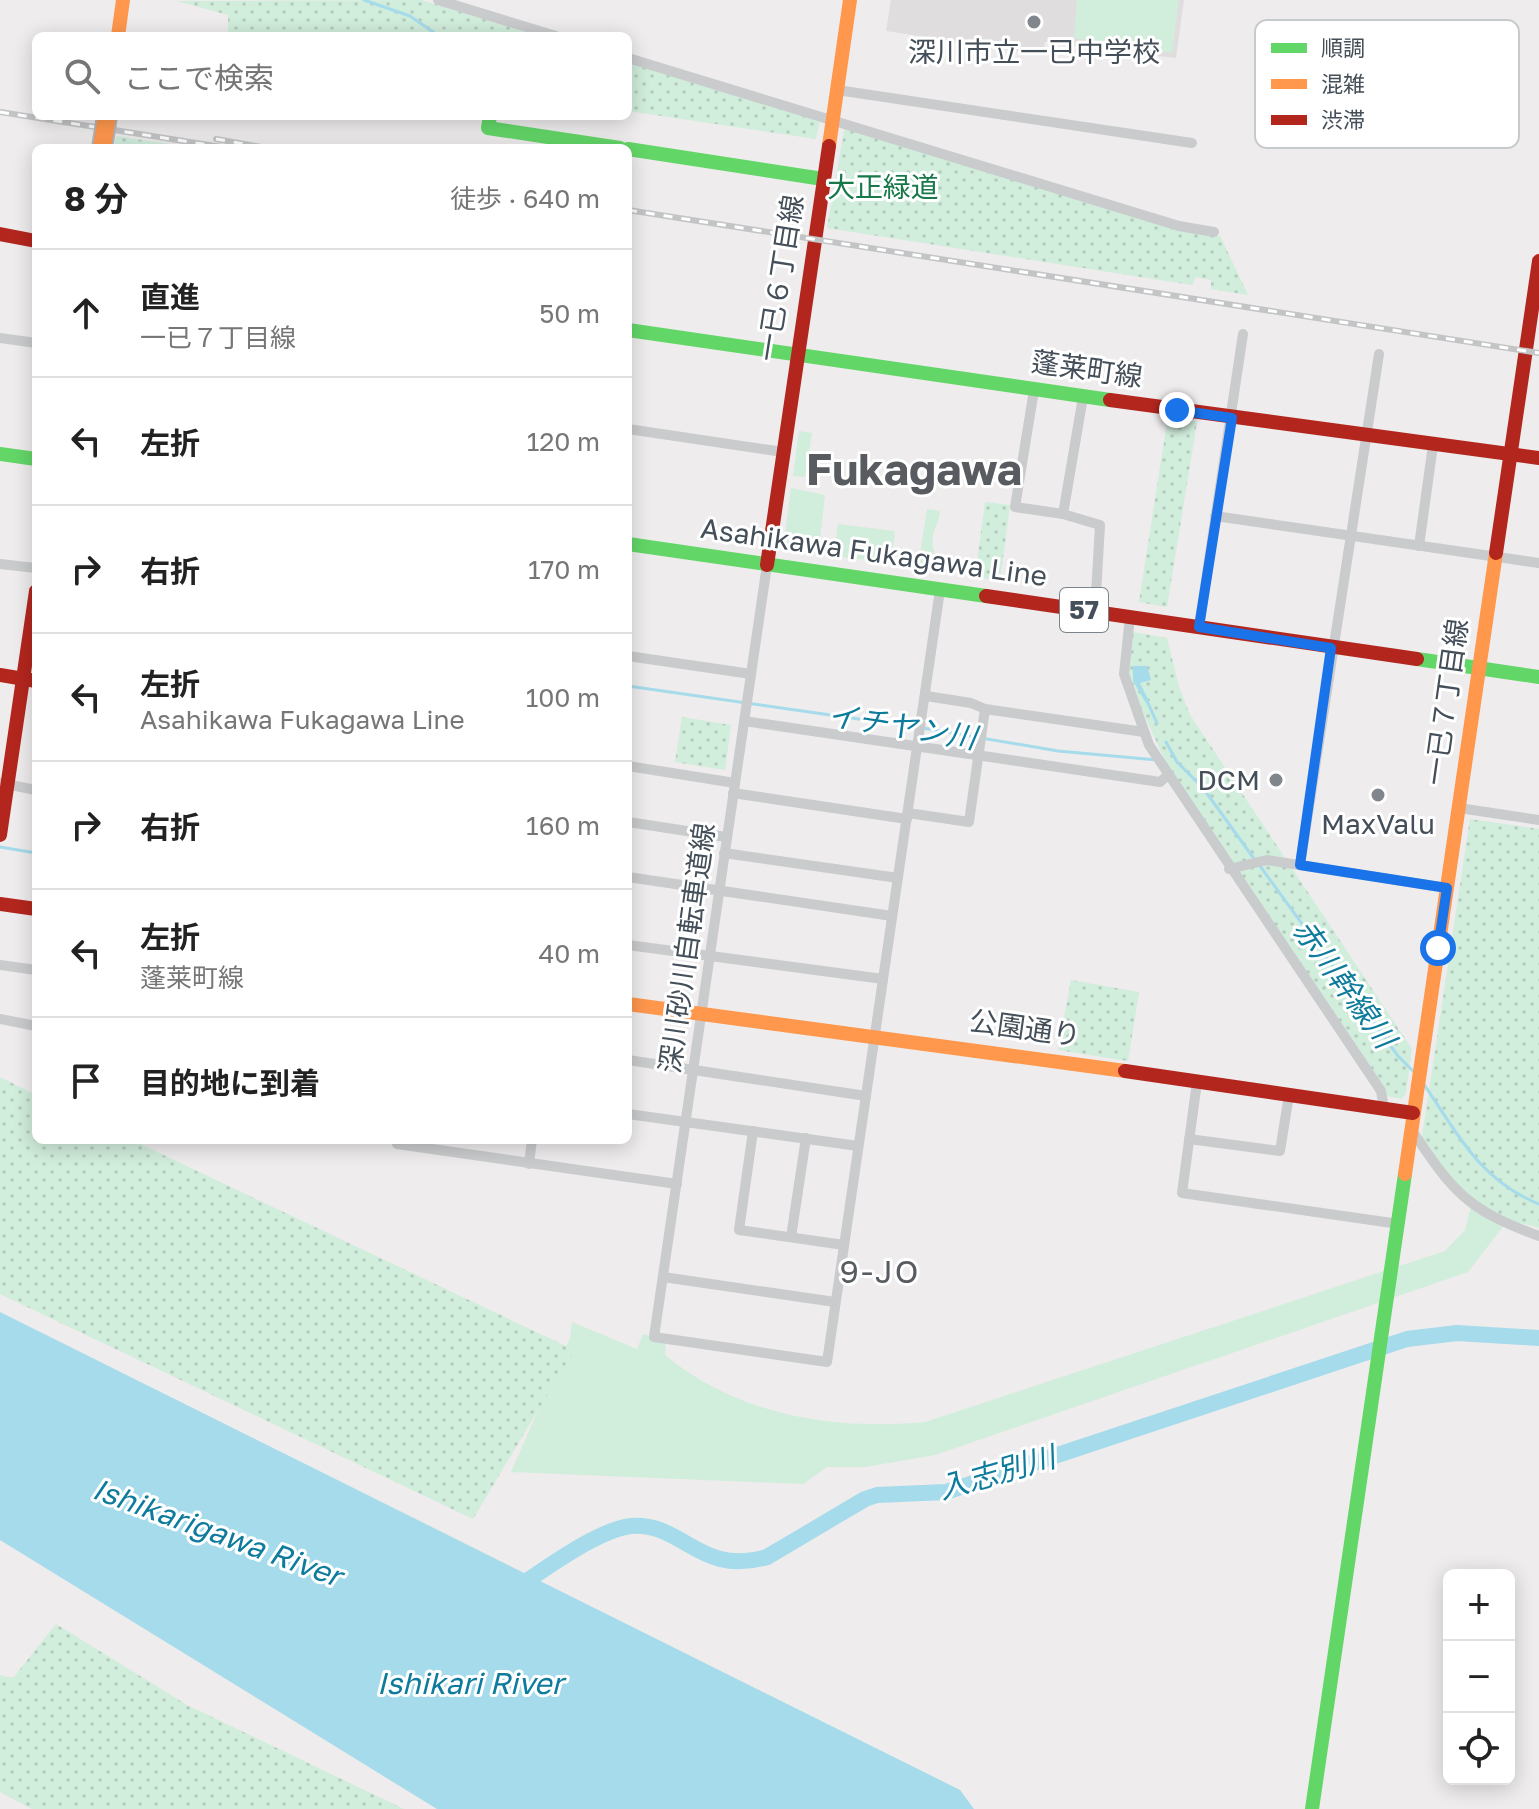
<!DOCTYPE html>
<html lang="ja">
<head>
<meta charset="utf-8">
<style>
	:root { --surface:#fff; --page:#f2f2f2; --text:#222; --muted:#767676; --line:#e0e0e0 }
	body { margin:0; font-family:"Golos Text","Noto Sans JP",sans-serif; background:var(--page); color:var(--text) }
	.controls { position:absolute; right:24px; bottom:24px; display:grid; overflow:hidden; border-radius:12px; box-shadow:0 4px 20px #0003 }
	.controls button { width:72px; height:72px; display:grid; place-items:center; padding:0; border:0; border-bottom:2px solid var(--line); background:var(--surface); color:var(--text); font:40px sans-serif }
	.stop { position:absolute; width:24px; height:24px; margin:-18px; border:6px solid #1a73e8; border-radius:50%; background:#fff }
	.stop.end { background:#1a73e8; border-color:#fff; box-shadow:0 2px 8px #0008 }
	.list { margin:0; padding:0; list-style:none }
	h2 { display:flex; justify-content:space-between; align-items:center; height:104px; margin:0; padding:0 32px; font-size:34px }
	h2 small { font-size:26px; font-weight:400; color:var(--muted) }
	.list li { display:grid; grid-template-columns:52px 1fr auto; gap:24px; align-items:center; box-sizing:border-box; height:128px; padding:0 32px; border-top:2px solid var(--line) }
	.list b { display:block; font-size:30px; white-space:nowrap }
	.list p { margin:0; font-size:26px; white-space:nowrap; color:var(--muted) }
	.list em { font-size:26px; font-style:normal; color:var(--muted) }
	.icon { flex:none; width:44px; height:44px; fill:none; stroke:currentColor; stroke-width:2; stroke-linecap:round; stroke-linejoin:round }
	.map { position:relative; flex:none; width:1539px; height:1809px; overflow:hidden }
	.search { position:absolute; background:var(--surface); box-shadow:0 4px 20px #0003; left:32px; top:32px; width:600px; height:88px; display:flex; align-items:center; gap:20px; box-sizing:border-box; padding:0 28px; border-radius:12px; color:var(--muted); font-size:30px }
	.panel { position:absolute; background:var(--surface); box-shadow:0 4px 20px #0003; left:32px; top:144px; width:600px; height:1000px; border-radius:12px }
	.map>svg:first-child { display:block }
</style>
</head>
<body>
<div class="map">
<svg width="1539" height="1809" viewBox="0 0 1539 1809">
	<defs>
		<pattern id="park-dots" width="8" height="8" patternUnits="userSpaceOnUse" patternTransform="scale(2)"><rect width="8" height="8" fill="#d1eddc"/><path d="M2 2h.1M6 6h.1" fill="none" stroke="#b5cdbf" stroke-width="1.8" stroke-linecap="round"/></pattern>
	</defs>
	<rect width="100%" height="100%" fill="#eeecec"/>
	<path fill="#e0ddde" d="M891,0H1184L1176,58L1045,42L1042,55L886,31Z"/>
	<g fill="#d1eddc">
		<path d="M1077,0H1179L1172,53L1074,38Z"/>
		<path d="M799,431L812,433L805,477L793,476Z"/>
		<path d="M791,488L825,495L819,549L815,554L783,549Z"/>
		<path d="M927,509L940,511C938,528 928,535 935,553L927,568L918,567Z"/>
		<path d="M838,524L895,531L891,563L834,556Z"/>
		<path d="M1471,1206L1505,1224L1468,1272L935,1455L865,1467H827L803,1484L511,1472L570,1338L572,1322L637,1349L643,1334L666,1341L665,1355C737,1415 833,1431 925,1422L1445,1251L1465,1230Z"/>
	</g>
	<g fill="url(#park-dots)">
		<path d="M421,0L540,36H228V15L177,1Z"/>
		<path d="M628,63L820,119L816,139L628,111Z"/>
		<path d="M845,125L1177,228L1220,236L1248,295L1211,289V280L1196,277L1192,285L827,228Z"/>
		<path d="M116,136L197,148H114Z"/>
		<path d="M1168,416L1197,422L1167,607L1139,602Z"/>
		<path d="M985,502L1010,505L1000,581L975,577Z"/>
		<path d="M1132,632L1167,638L1179,687L1190,715L1412,1049L1406,1093L1402,1099L1387,1096L1171,773L1126,676Z"/>
		<path d="M682,717L731,725L725,770L675,762Z"/>
		<path d="M1470,819L1539,829V1228C1529,1225 1518,1223 1509,1220C1470,1204 1444,1170 1422,1137Z"/>
		<path d="M1071,980L1139,992L1128,1061L1058,1050Z"/>
		<path d="M0,1077L36,1095V1140H132L574,1350L473,1519L0,1294Z"/>
		<path d="M56,1624L187,1705L404,1809H32L0,1792V1675L13,1678Z"/>
	</g>
	<g fill="#a5dbeb">
		<path d="M1133,666H1147L1151,680L1140,683L1149,701L1146,703L1133,681Z"/>
		<path d="M0,1312L960,1790L974,1809H437L0,1540Z"/>
	</g>
	<g fill="none" stroke-linecap="round" stroke-linejoin="round">
		<g stroke="#a5dbeb" stroke-width="3">
			<path d="M364,0L410,16L439,36"/>
			<path d="M628,686L915,727"/>
			<path d="M1147,701L1157,723"/>
			<path d="M923,728L1058,751L1157,760"/>
			<path d="M1166,742L1177,762L1203,788L1255,860"/>
			<path d="M0,847L36,853"/>
			<path d="M1260,866L1398,1056L1416,1074"/>
			<path d="M1423,1083C1458,1134 1479,1180 1539,1204"/>
		</g>
		<path stroke="#a5dbeb" stroke-width="16" d="M516,1588C546,1569 597,1530 631,1526C683,1522 700,1577 767,1557L865,1499L877,1495L946,1492L1407,1339L1457,1333L1539,1338"/>
		<g stroke="#c9cbcd" stroke-width="10">
			<path d="M438,0L556,36"/>
			<path d="M628,58L1179,226L1214,232"/>
			<path d="M837,90L1192,143"/>
			<path d="M0,338L36,343"/>
			<path d="M1034,390L1015,507L1063,514"/>
			<path d="M1083,397L1063,514L1100,525L1095,612"/>
			<path d="M628,429L783,452"/>
			<path d="M1215,516L1539,563"/>
			<path d="M1419,546L1433,445"/>
			<path d="M0,564L36,568"/>
			<path d="M767,565L654,1337L827,1362L940,590"/>
			<path d="M1130,617L1124,674L1149,745L1381,1091L1384,1108"/>
			<path d="M1199,627L1243,334"/>
			<path d="M628,656L751,674"/>
			<path d="M926,696L971,703L985,709L1144,732"/>
			<path d="M744,721L1160,782L1167,776"/>
			<path d="M628,766L735,783"/>
			<path d="M0,783L36,790"/>
			<path d="M733,793L907,819"/>
			<path d="M1459,808L1539,820"/>
			<path d="M908,813L969,822L985,709"/>
			<path d="M628,822L726,837"/>
			<path d="M724,853L898,878"/>
			<path d="M1300,865L1379,354"/>
			<path d="M1229,869L1267,860L1447,888"/>
			<path d="M628,877L892,916"/>
			<path d="M628,945L883,979"/>
			<path d="M0,965L36,970"/>
			<path d="M0,1019L36,1026"/>
			<path d="M628,1060L866,1096"/>
			<path d="M1197,1082L1182,1193L1399,1224"/>
			<path d="M628,1114L858,1146"/>
			<path d="M1411,1129C1453,1192 1467,1210 1539,1236"/>
			<path d="M753,1131L739,1230L844,1245"/>
			<path d="M1189,1139L1280,1151L1289,1095"/>
			<path d="M398,1140L397,1144L677,1184"/>
			<path d="M529,1164L532,1140"/>
			<path d="M791,1237L806,1138"/>
			<path d="M663,1277L835,1302"/>
		</g>
		<g stroke="#63d668" stroke-width="14">
			<path d="M490,116L488,128L620,148"/>
			<path d="M628,149L823,179"/>
			<path d="M628,330L1110,400"/>
			<path d="M0,454L36,459"/>
			<path d="M628,544L986,596"/>
			<path d="M1417,659L1539,677"/>
			<path d="M1312,1809L1405,1174"/>
		</g>
		<g stroke="#ff974d" stroke-width="14">
			<path d="M118,36L123,0"/>
			<path d="M829,146L850,0"/>
			<path d="M628,1004L1125,1071"/>
			<path d="M1405,1174L1496,553"/>
		</g>
		<g stroke="#b3261e" stroke-width="14">
			<path d="M0,234L36,241"/>
			<path d="M1110,400L1539,458"/>
			<path d="M1496,553L1539,261"/>
			<path d="M767,565L829,146"/>
			<path d="M986,596L1417,659"/>
			<path d="M0,675L36,681"/>
			<path d="M0,835L36,591"/>
			<path d="M0,904L36,909"/>
			<path d="M1125,1071L1413,1113"/>
		</g>
		<g stroke="#c3c4c6" stroke-width="6">
			<g id="rail">
				<path d="M0,112L228,148"/>
				<path d="M216,139L267,148"/>
				<path d="M628,210L1539,353"/>
			</g>
		</g>
		<use href="#rail" stroke="#fff" stroke-width="3" stroke-dasharray="9" stroke-linecap="butt"/>
		<g stroke="#b2b6bc" stroke-width="22" stroke-linecap="butt">
			<path id="slow-bridge" d="M102,148L107,116"/>
		</g>
		<use href="#slow-bridge" stroke="#ff974d" stroke-width="18"/>
	</g>
	<g fill="none" stroke-linecap="round" stroke-linejoin="round">
		<path stroke="#1a73e8" stroke-width="10" d="M1177,410L1232,418L1199,627L1331,648L1300,865L1447,888L1438,948"/>
	</g>
	<g fill="#80868c" stroke="#fff" stroke-width="3">
		<circle cx="1034" cy="22" r="8"/>
		<circle cx="1276" cy="780" r="8"/>
		<circle cx="1378" cy="795" r="8"/>
	</g>
	<g text-anchor="middle" stroke-width="6" stroke-linejoin="round" paint-order="stroke">
		<rect fill="#fff" stroke="#7c848b" stroke-width="2" x="1060" y="588" width="48" height="44" rx="6"/>
		<g font-size="26" font-weight="bold" fill="#444f59">
			<text x="1084" y="619">57</text>
		</g>
		<g font-size="28" fill="#444f59" stroke="#fff">
			<text x="1034" y="62">深川市立一已中学校</text>
			<text x="1260" y="790" text-anchor="end">DCM</text>
			<text x="1378" y="834">MaxValu</text>
		</g>
		<g font-size="28" fill="#177849" stroke="#fff">
			<text x="883" y="197">大正緑道</text>
		</g>
		<g font-size="28" fill="#444f59" stroke="#fff">
			<text transform="translate(780 278) rotate(-81)" y="10">一已６丁目線</text>
			<text transform="translate(1087 369) rotate(8)" y="10">蓬莱町線</text>
			<text transform="translate(874 552) rotate(8)" y="10">Asahikawa Fukagawa Line</text>
			<text transform="translate(1446 702) rotate(-82)" y="10">一已７丁目線</text>
			<text transform="translate(687 948) rotate(-82)" y="10">深川砂川自転車道線</text>
			<text transform="translate(1025 1028) rotate(8)" y="10">公園通り</text>
		</g>
		<g font-size="30" font-style="italic" fill="#0d7b9c" stroke="#fff">
			<text transform="translate(902 727) rotate(9)" y="10">イチヤン川</text>
			<text transform="translate(1344 984) rotate(54)" y="10">赤川幹線川</text>
			<text transform="translate(997 1473) rotate(-16)" y="10">入志別川</text>
			<text transform="translate(217 1533) rotate(20)" y="10">Ishikarigawa River</text>
			<text x="470" y="1694">Ishikari River</text>
		</g>
		<g font-size="32" letter-spacing="2" fill="#585c60" stroke="#fff">
			<text x="880" y="1283">9-JO</text>
		</g>
		<g font-size="44" font-weight="bold" fill="#585c60" stroke="#fff">
			<text x="914" y="485">Fukagawa</text>
		</g>
	</g>
	<rect x="1255" y="20" width="264" height="128" rx="12" fill="#fff" stroke="#c7cacd" stroke-width="2"/>
	<rect x="1271" y="43" width="36" height="10" fill="#63d668"/>
	<rect x="1271" y="79" width="36" height="10" fill="#ff974d"/>
	<rect x="1271" y="115" width="36" height="10" fill="#b3261e"/>
	<g font-size="22" fill="#444f59">
		<text x="1321" y="56">順調</text>
		<text x="1321" y="92">混雑</text>
		<text x="1321" y="128">渋滞</text>
	</g>
</svg>
<div class="controls">
<button>+</button>
<button>−</button>
<button><svg class="icon" aria-label="locate" viewBox="0 0 24 24"><circle cx="12" cy="12" r="6"/><path d="M12 2v4M12 18v4M2 12h4M18 12h4"/></svg></button>
</div>
<div class="stop" style="left:1438px;top:948px"></div>
<div class="stop end" style="left:1177px;top:410px"></div>
<div class="search"><svg class="icon" aria-label="search" viewBox="0 0 24 24"><circle cx="10" cy="10" r="6"/><path d="M15 15l6 6"/></svg>ここで検索</div>
<section class="panel">
<h2>8 分<small>徒歩 · 640 m</small></h2>
<ul class="list">
<li><svg class="icon" aria-label="ahead" viewBox="0 0 24 24"><path d="M12 20V5M6 11l6-6 6 6"/></svg><div><b>直進</b><p>一已７丁目線</p></div><em>50 m</em></li>
<li><svg class="icon" aria-label="left" viewBox="0 0 24 24"><path d="M17 20v-9H6M10 6l-5 5 5 5"/></svg><div><b>左折</b></div><em>120 m</em></li>
<li><svg class="icon" aria-label="right" viewBox="0 0 24 24"><path d="M7 20v-9h11M14 6l5 5-5 5"/></svg><div><b>右折</b></div><em>170 m</em></li>
<li><svg class="icon" aria-label="left" viewBox="0 0 24 24"><path d="M17 20v-9H6M10 6l-5 5 5 5"/></svg><div><b>左折</b><p>Asahikawa Fukagawa Line</p></div><em>100 m</em></li>
<li><svg class="icon" aria-label="right" viewBox="0 0 24 24"><path d="M7 20v-9h11M14 6l5 5-5 5"/></svg><div><b>右折</b></div><em>160 m</em></li>
<li><svg class="icon" aria-label="left" viewBox="0 0 24 24"><path d="M17 20v-9H6M10 6l-5 5 5 5"/></svg><div><b>左折</b><p>蓬莱町線</p></div><em>40 m</em></li>
<li><svg class="icon" aria-label="arrive" viewBox="0 0 24 24"><path d="M6 21V4h12l-3 4 3 4H6"/></svg><div><b>目的地に到着</b></div></li>
</ul>
</section>
</div>
</body>
</html>
